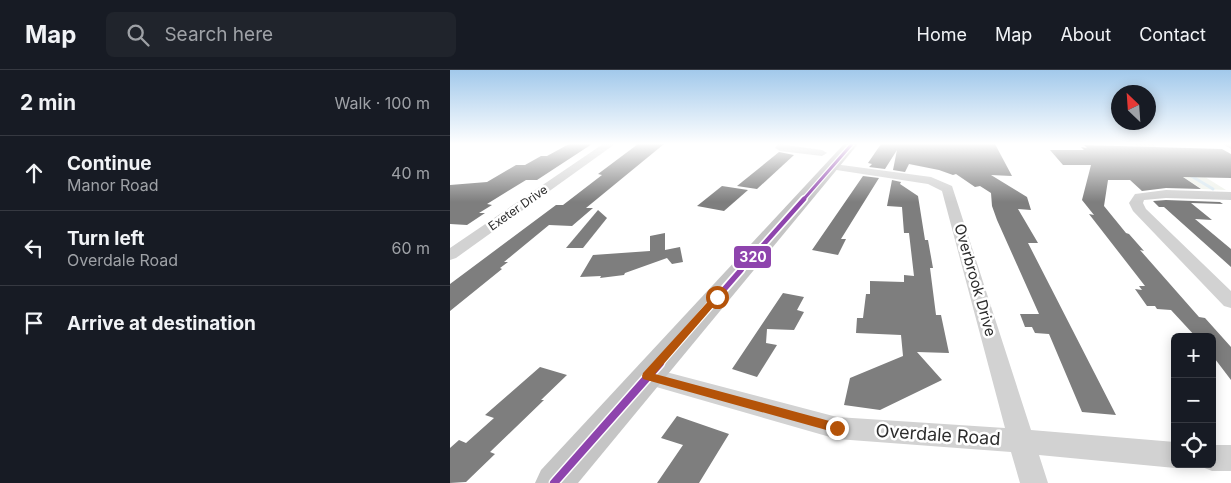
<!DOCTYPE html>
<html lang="en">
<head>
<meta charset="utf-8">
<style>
	:root { --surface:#171b24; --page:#20242c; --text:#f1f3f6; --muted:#9ea1a6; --line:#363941 }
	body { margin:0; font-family:Inter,sans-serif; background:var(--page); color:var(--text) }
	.controls { position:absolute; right:15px; bottom:15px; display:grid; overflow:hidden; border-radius:8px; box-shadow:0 2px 12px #0003 }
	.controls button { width:45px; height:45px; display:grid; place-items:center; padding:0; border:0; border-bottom:1px solid var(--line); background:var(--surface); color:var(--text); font:25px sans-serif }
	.compass { position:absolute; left:661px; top:15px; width:45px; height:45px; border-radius:50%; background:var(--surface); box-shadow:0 2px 12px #0003; rotate:335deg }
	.stop { position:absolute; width:15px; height:15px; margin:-11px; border:4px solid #b45309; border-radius:50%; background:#fff }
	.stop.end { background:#b45309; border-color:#fff; box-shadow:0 1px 5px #0008 }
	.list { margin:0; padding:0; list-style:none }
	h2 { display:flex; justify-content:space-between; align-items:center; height:65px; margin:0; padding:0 20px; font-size:21px }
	h2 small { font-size:16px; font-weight:400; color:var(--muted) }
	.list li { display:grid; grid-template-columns:32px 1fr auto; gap:15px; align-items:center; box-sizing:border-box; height:75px; padding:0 20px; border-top:1px solid var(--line) }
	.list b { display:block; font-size:19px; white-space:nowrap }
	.list p { margin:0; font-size:16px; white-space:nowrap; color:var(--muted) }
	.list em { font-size:16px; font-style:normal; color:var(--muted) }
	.icon { flex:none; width:28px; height:28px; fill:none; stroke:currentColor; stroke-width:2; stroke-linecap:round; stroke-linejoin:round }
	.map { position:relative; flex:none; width:781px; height:413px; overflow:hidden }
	header { display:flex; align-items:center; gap:30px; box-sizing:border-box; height:70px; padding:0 25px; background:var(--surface); border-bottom:1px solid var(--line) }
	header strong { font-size:24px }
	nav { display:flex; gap:28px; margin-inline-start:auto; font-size:18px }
	.search { width:350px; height:45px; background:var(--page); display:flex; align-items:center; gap:12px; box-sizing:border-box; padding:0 18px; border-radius:8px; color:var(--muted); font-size:19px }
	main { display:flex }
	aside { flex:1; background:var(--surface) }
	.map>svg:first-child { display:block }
</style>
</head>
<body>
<header>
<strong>Map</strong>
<div class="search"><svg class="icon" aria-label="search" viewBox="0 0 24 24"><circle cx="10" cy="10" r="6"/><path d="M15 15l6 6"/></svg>Search here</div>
<nav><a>Home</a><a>Map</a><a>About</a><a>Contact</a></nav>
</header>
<main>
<aside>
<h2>2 min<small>Walk · 100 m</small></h2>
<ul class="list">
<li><svg class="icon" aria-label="ahead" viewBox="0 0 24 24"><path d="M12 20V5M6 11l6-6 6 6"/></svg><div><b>Continue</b><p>Manor Road</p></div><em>40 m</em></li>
<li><svg class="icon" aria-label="left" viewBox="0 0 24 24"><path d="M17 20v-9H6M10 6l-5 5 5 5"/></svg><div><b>Turn left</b><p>Overdale Road</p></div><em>60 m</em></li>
<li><svg class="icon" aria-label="arrive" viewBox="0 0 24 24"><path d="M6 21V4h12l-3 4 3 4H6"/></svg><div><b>Arrive at destination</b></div></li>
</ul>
</aside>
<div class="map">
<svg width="781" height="413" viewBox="0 0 781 413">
	<rect width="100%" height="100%" fill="#fff"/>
	<path fill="#f0f3ec" d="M682,74H702L776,120L752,119Z"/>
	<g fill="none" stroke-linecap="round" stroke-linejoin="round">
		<path stroke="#d9e8f0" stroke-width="3" d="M738,104L763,119"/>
	</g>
	<g fill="#7e7e7e">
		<path d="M119,74H142L87,110H76L37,134L42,135L29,143H35L17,155L0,154V115L37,112L66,95H75L91,86H97Z"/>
		<path d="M188,74H214L136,138H143L122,156L99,155L54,192H58L50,198L52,199L0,241V214L106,135H113L152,105L148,104Z"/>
		<path d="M431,74H545L562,106L541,105L577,127L581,140L568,139L588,173H578L666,345L632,342L599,264L585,263L582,257H575L570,244H589L547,150L542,136L541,123L530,116L525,117L506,104L503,105L489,100L459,94L455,102L443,100L447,80L435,99L419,97L422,94L418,93Z"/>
		<path d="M634,75L772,79L781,84V108L733,107L751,119L716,118L692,121L680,110H658L654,136L676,163L679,164L694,181L690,180L749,247L755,248L781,277V310L762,285V267H746L721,240L707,239L705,236H697L685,219L692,220L689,216H695L639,144L644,145L632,130L641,95H613L600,80H634L631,77L637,78Z"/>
		<path d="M329,82L344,85L307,119L287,116Z"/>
		<path d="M413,106L429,108L391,169H396L388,185L362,180Z"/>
		<path d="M442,110L451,112L450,114L468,126L475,170H478L483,198H480L486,245H491L499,283L467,282L492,310L430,340L394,335L400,308L453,286L451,265L406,263L407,248H413L416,224H420V211L454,212V205L464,206L459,163H454L452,137L437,136Z"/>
		<path d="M272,116L298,120L274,141L247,136Z"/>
		<path d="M716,130L770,132L773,134L741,133L762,150L745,149L781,179V197L714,137H709L703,131Z"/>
		<path d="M148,140L157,148L133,178H116Z"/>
		<path d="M215,163V180L230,177L233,192L222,194L217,188L175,203L174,205L150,208L151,206L130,207L143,185L200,181V166Z"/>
		<path d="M333,223L354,227L347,240L354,242L344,260L317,259L316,273L327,275L307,307L282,299Z"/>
		<path d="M90,297L117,305L91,330H94L40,382L45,384L16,412L0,413V378L9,370L16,373L44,348L35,345Z"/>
		<path d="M227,346L279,364L249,413H207L233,375L211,368Z"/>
	</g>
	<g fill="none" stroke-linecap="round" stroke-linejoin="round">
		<g fill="#d2d2d2" fill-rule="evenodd">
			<path d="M153,74H165L6,188L0,190V178Z"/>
			<path d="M328,74L372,80L377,83L372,86L330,81L325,78Z"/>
			<path d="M773,74H781V79Z"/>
			<path d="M384,94L481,107L502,116L581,360L725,372V394H734L725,398L589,385L598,413H570L561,382L387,369L189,312L186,306L189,300L197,297L387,347L555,358L492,121L478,114L380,99L378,97Z"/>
			<path d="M716,120L781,122V130L716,128L694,130L693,133L696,139L781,221V238L774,236L683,141L679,133L685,124Z"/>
			<path d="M762,375H781V401H762L752,397L751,394H762Z"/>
		</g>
		<path fill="#c5c5c5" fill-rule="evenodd" d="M394,74H408L128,413H85L91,400Z"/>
		<g stroke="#fff" stroke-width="5.5">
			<path id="bus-1-far3" d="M353,130L402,74"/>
		</g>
		<g stroke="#fff" stroke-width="8">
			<path id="bus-1-far2" d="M290,201L354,129"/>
		</g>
		<g stroke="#fff" stroke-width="9">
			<path id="bus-1-far1" d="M209,294L291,200"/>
		</g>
		<g stroke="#fff" stroke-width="11">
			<path id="bus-1" d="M104,413L210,293"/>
		</g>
		<use href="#bus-1-far3" stroke="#8e44ad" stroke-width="3"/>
		<use href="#bus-1-far2" stroke="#8e44ad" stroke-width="4.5"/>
		<use href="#bus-1-far1" stroke="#8e44ad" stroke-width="5.5"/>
		<use href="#bus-1" stroke="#8e44ad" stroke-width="8"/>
	</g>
	<linearGradient id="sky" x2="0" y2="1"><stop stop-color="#a2c9eb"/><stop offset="0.56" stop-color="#fff"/><stop offset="1" stop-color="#fff" stop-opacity="0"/></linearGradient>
	<rect width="781" height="132" fill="url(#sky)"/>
	<path fill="#b45309" d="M267,224L272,227L270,229L205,304L387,353L391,354L393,358L391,362L387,363L193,309L192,306L193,303L264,225Z"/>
	<g text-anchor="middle" stroke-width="5" stroke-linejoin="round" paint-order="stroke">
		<g font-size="12" fill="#2d2d2d" stroke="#fff">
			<text transform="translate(68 138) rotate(-35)" y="4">Exeter Drive</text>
		</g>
		<g font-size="15" fill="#2d2d2d" stroke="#fff">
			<text transform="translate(525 210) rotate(74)" y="5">Overbrook Drive</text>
		</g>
		<g font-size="18" fill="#2d2d2d" stroke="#fff">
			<text transform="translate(488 365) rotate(4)" y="6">Overdale Road</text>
		</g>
	</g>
	<rect stroke="#fff" stroke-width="2" x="283" y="175" width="39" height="24" rx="5" fill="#8e44ad"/>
	<g font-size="14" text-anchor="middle" font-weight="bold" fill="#fff">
		<text x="303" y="192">320</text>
	</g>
</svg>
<div class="controls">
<button>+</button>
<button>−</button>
<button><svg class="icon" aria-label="locate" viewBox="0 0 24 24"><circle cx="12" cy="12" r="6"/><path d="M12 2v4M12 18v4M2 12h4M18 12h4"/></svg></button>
</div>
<svg class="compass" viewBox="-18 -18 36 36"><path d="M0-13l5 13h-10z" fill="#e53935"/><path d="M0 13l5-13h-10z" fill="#9ea1a6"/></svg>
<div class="stop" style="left:267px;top:227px"></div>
<div class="stop end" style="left:387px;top:358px"></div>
</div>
</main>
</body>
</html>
